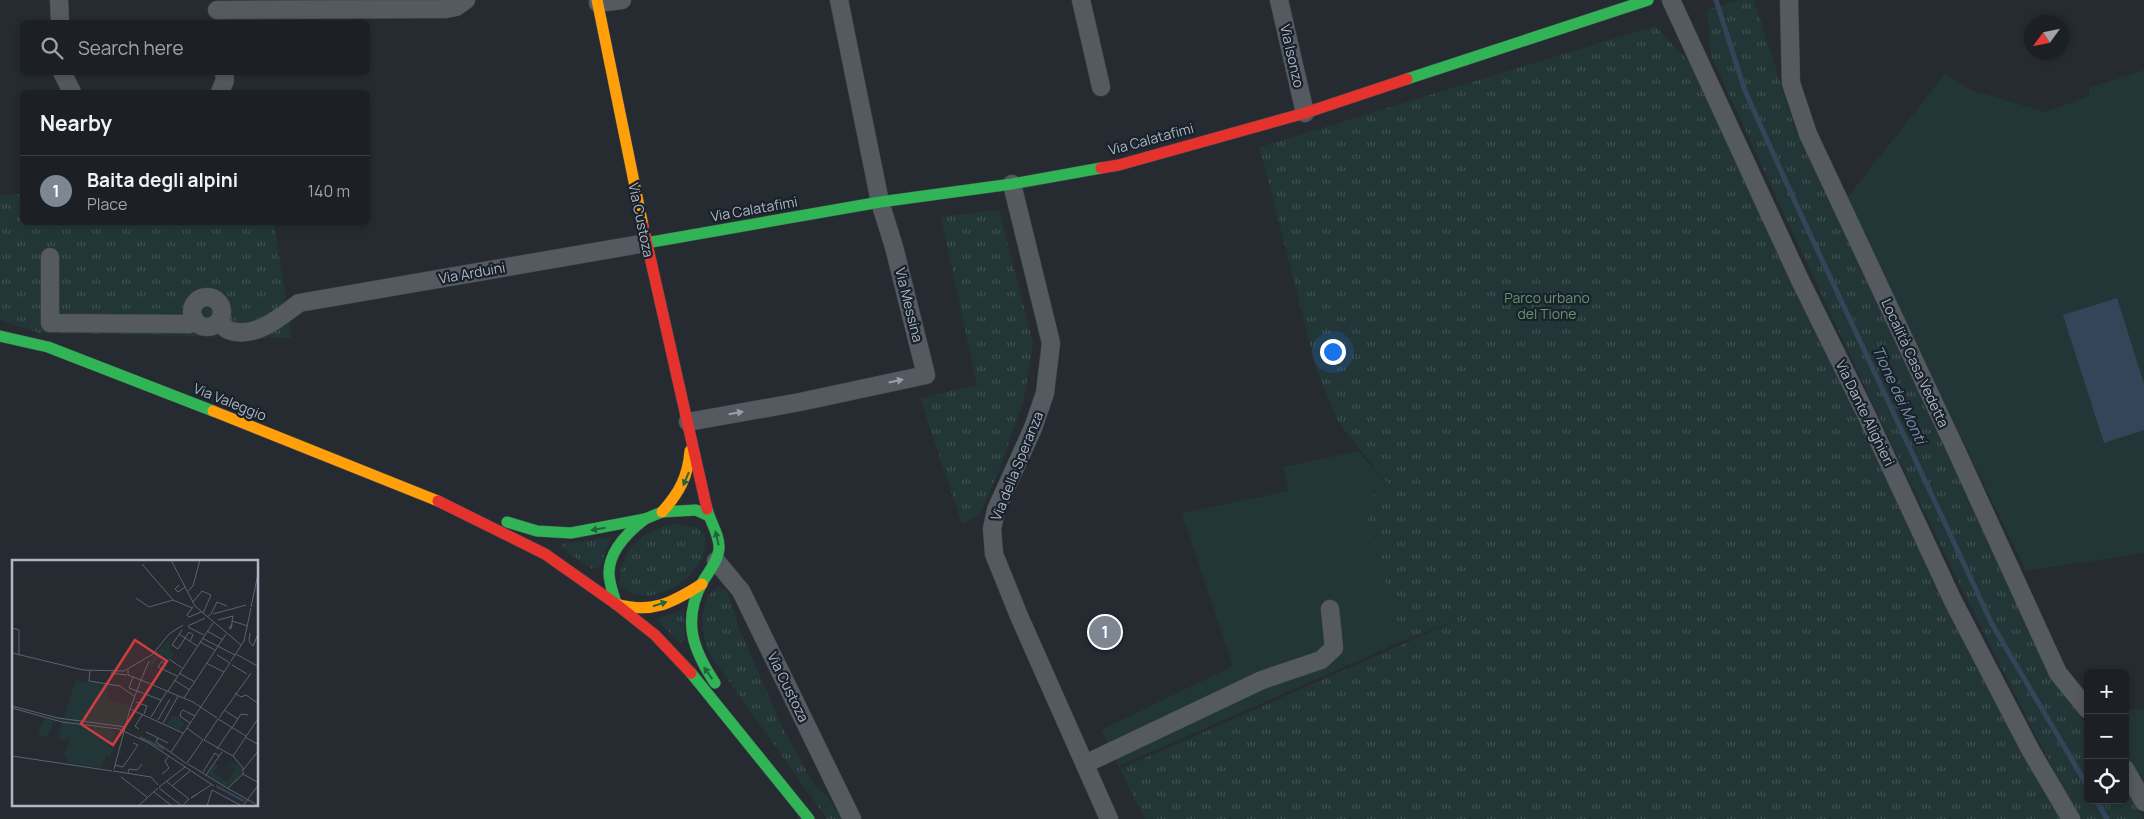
<!DOCTYPE html>
<html lang="en">
<head>
<meta charset="utf-8">
<style>
	:root { --surface:#1c2025; --page:#25282d; --text:#f1f3f6; --muted:#a0a3a7; --line:#3a3e42; --accent:#7e8691 }
	body { margin:0; font-family:Manrope,sans-serif; background:var(--page); color:var(--text) }
	.controls { position:absolute; right:15px; bottom:15px; display:grid; overflow:hidden; border-radius:8px; box-shadow:0 2px 8px #0003 }
	.controls button { width:45px; height:45px; display:grid; place-items:center; padding:0; border:0; border-bottom:1px solid var(--line); background:var(--surface); color:var(--text); font:25px sans-serif }
	.compass { position:absolute; left:2024px; top:15px; width:45px; height:45px; border-radius:50%; background:var(--surface); box-shadow:0 2px 8px #0003; rotate:237deg }
	.you { position:absolute; left:1332px; top:351px; width:18px; height:18px; margin:-12px; border:4px solid #fff; border-radius:50%; background:#1a73e8; box-shadow:0 0 0 8px #1a73e833 }
	.badge { display:grid; place-items:center; width:32px; height:32px; border-radius:50%; background:var(--accent); color:#fff; font-size:16px; font-weight:700 }
	.pin { position:absolute; translate:-50% -50%; border:2px solid #fff; box-shadow:0 1px 5px #0006 }
	.list { margin:0; padding:0; list-style:none }
	h2 { display:flex; justify-content:space-between; align-items:center; height:65px; margin:0; padding:0 20px; font-size:21px }
	h2 small { font-size:16px; font-weight:400; color:var(--muted) }
	.list li { display:grid; grid-template-columns:32px 1fr auto; gap:15px; align-items:center; box-sizing:border-box; height:70px; padding:0 20px; border-top:1px solid var(--line) }
	.list b { display:block; font-size:19px; white-space:nowrap }
	.list p { margin:0; font-size:16px; white-space:nowrap; color:var(--muted) }
	.list em { font-size:16px; font-style:normal; color:var(--muted) }
	.icon { flex:none; width:28px; height:28px; fill:none; stroke:currentColor; stroke-width:2; stroke-linecap:round; stroke-linejoin:round }
	.map { position:relative; flex:none; width:2144px; height:819px; overflow:hidden }
	.search { position:absolute; background:var(--surface); box-shadow:0 2px 8px #0003; left:20px; top:20px; width:350px; height:55px; display:flex; align-items:center; gap:12px; box-sizing:border-box; padding:0 18px; border-radius:8px; color:var(--muted); font-size:19px }
	.panel { position:absolute; background:var(--surface); box-shadow:0 2px 8px #0003; left:20px; top:90px; width:350px; height:135px; border-radius:8px }
	.map>svg:first-child { display:block }
</style>
</head>
<body>
<div class="map">
<svg width="2144" height="819" viewBox="0 0 2144 819">
	<defs>
		<pattern id="grass-tufts" width="24" height="20" patternUnits="userSpaceOnUse" patternTransform="scale(1.25)"><rect width="24" height="20" fill="#233637"/><path d="M3 7l-1-3M5 7V3M7 7l1-3M15 17l-1-3M17 17v-4M19 17l1-3" fill="none" stroke="#405152"/></pattern>
	</defs>
	<rect width="100%" height="100%" fill="#252b31"/>
	<g fill="url(#grass-tufts)">
		<path d="M1739,0H1754L1795,129L2054,682L2088,726V800H2125V787L2143,819H2080C1947,570 1830,312 1711,56L1707,10Z"/>
		<path d="M1655,26L1693,66L2063,819H1145L1120,769L1467,616L1403,641L1361,499L1392,489L1339,423L1316,368L1260,147Z"/>
		<path d="M22,194V222L274,223L292,338L40,333L0,320V195Z"/>
		<path d="M999,210L1033,343L1024,399L1002,463L980,514L962,524L920,398L977,385L941,217Z"/>
		<path d="M673,524L696,527L704,534C715,573 646,617 619,584C621,549 641,532 673,524Z"/>
		<path d="M611,537L600,567L592,569L561,548L562,544Z"/>
		<path d="M719,587L728,592L739,628L782,727L814,785L828,797L841,819H827L707,650C702,631 697,597 719,587Z"/>
		<path d="M684,610L685,640L680,643L656,619Z"/>
	</g>
	<g fill="#233637">
		<path d="M2144,70V553L2026,571L1846,199L1945,74L1971,90L2045,112L2089,96V88Z"/>
		<path d="M1358,451L1392,489L1362,499L1403,641L1119,766L1101,730L1233,666L1182,513L1289,491L1283,467Z"/>
		<path d="M2144,708V783L2125,752V711Z"/>
	</g>
	<path fill="#344459" d="M2117,298L2144,384V430L2104,443L2063,315Z"/>
	<g fill="none" stroke-linecap="round" stroke-linejoin="round">
		<g stroke="#344459" stroke-width="5">
			<path d="M1716,0L1745,91L1796,204L1992,624L2088,787"/>
			<path d="M2096,800L2107,819"/>
		</g>
		<g stroke="#42474c" stroke-width="19">
			<g id="street">
				<path d="M59,0L60,22"/>
				<path d="M1081,0L1101,87"/>
				<path d="M1279,0L1305,113"/>
				<path d="M1671,0L1799,278L1867,416L1953,601L2031,751L2071,819"/>
				<path d="M1789,0L1791,83L1808,134L1957,452L2058,673L2088,710"/>
				<path d="M598,3L622,0"/>
				<path d="M217,10L446,9L456,7L466,0"/>
				<path d="M62,72L72,92"/>
				<path d="M220,92L225,80L224,72"/>
				<path d="M1012,184L1051,343L1045,393L1033,428L996,510L992,529L994,554L1019,616L1109,819"/>
				<path d="M50,257V323L189,324L195,320"/>
				<circle cx="207" cy="312" r="15"/>
				<path d="M218,322C221,324 226,330 231,331C257,338 280,317 299,303L646,243"/>
				<path d="M688,422L800,402L926,375L894,247L880,202L839,0"/>
				<path d="M716,561L741,591L852,819"/>
				<path d="M1085,764L1262,680L1321,660L1334,648L1330,609"/>
				<path d="M2125,769L2144,802"/>
			</g>
		</g>
		<g stroke="#42474c" stroke-width="12">
			<g id="fast">
				<path d="M1407,79L1648,0"/>
				<path d="M646,243L880,202L1012,184L1101,168"/>
				<path d="M0,336L48,347L213,411"/>
				<path d="M707,509C710,522 720,535 719,549C718,562 708,572 702,583C682,621 693,650 715,683"/>
				<path d="M507,522L537,531L571,533L645,519L662,512L696,510L709,516"/>
				<path d="M616,604C614,594 609,584 609,573C609,550 628,532 645,519"/>
				<path d="M691,673L809,819"/>
			</g>
		</g>
		<g stroke="#42474c" stroke-width="12">
			<g id="slow">
				<path d="M597,0L643,226"/>
				<path d="M213,411L438,501"/>
				<path d="M662,512C679,493 688,477 690,451"/>
				<path d="M616,604C652,614 672,603 702,584"/>
			</g>
		</g>
		<g stroke="#42474c" stroke-width="12">
			<g id="jam">
				<path d="M1101,168L1119,165L1305,113L1407,79"/>
				<path d="M643,226L707,509"/>
				<path d="M438,501L545,554L616,604L655,635L691,673"/>
			</g>
		</g>
		<use href="#street" stroke="#555960" stroke-width="18"/>
		<use href="#fast" stroke="#30b455" stroke-width="11"/>
		<use href="#slow" stroke="#ff9f0a" stroke-width="11"/>
		<use href="#jam" stroke="#e5322d" stroke-width="11"/>
	</g>
	<defs><path id="oneway-solid" d="M-6-.8H1V-3.2L6.5 0L1 3.2V.8H-6Z" transform="scale(1.25)"/></defs>
	<g fill="#98a0ab">
		<use href="#oneway-solid" transform="translate(896 381) rotate(-12)"/>
		<use href="#oneway-solid" transform="translate(736 413) rotate(-10)"/>
	</g>
	<g fill="#23643e">
		<use href="#oneway-solid" transform="translate(686 479) rotate(113)"/>
		<use href="#oneway-solid" transform="translate(598 529) rotate(170)"/>
		<use href="#oneway-solid" transform="translate(717 538) rotate(-103)"/>
		<use href="#oneway-solid" transform="translate(660 604) rotate(-18)"/>
		<use href="#oneway-solid" transform="translate(708 673) rotate(-125)"/>
	</g>
	<g text-anchor="middle" stroke-width="4.5" stroke-linejoin="round" paint-order="stroke">
		<g font-size="14" fill="#aeb7c4" stroke="#19222b">
			<text transform="translate(1292 56) rotate(77)" y="5">Via Isonzo</text>
			<text transform="translate(1151 139) rotate(-15)" y="5">Via Calatafimi</text>
			<text transform="translate(754 209) rotate(-10)" y="5">Via Calatafimi</text>
			<text transform="translate(641 220) rotate(78)" y="5">Via Custoza</text>
			<text transform="translate(472 273) rotate(-10)" y="5">Via Arduini</text>
			<text transform="translate(909 305) rotate(76)" y="5">Via Messina</text>
			<text transform="translate(1915 363) rotate(65)" y="5">Località Casa Vedetta</text>
			<text transform="translate(230 402) rotate(22)" y="5">Via Valeggio</text>
			<text transform="translate(1865 413) rotate(64)" y="5">Via Dante Alighieri</text>
			<text transform="translate(1017 466) rotate(-68)" y="5">Via della Speranza</text>
			<text transform="translate(788 687) rotate(64)" y="5">Via Custoza</text>
		</g>
		<g font-size="14" fill="#67936f" stroke="#19222b">
			<text x="1547" y="303">Parco urbano<tspan x="1547" dy="16">del Tione</tspan></text>
		</g>
		<g font-size="15" font-style="italic" fill="#778fab" stroke="#19222b">
			<text transform="translate(1899 395) rotate(65)" y="5">Tione dei Monti</text>
		</g>
	</g>
	<g transform="translate(12 560)">
		<rect width="246" height="246" fill="#252b31"/>
		<path d="M164,71L166,73L163,72L156,84L159,86L157,91L162,94L158,100L149,95L140,106L135,104ZM67,121L97,125L95,139L118,146L111,169L49,161L31,154L52,158L63,122ZM161,156L170,158L168,160L174,167L170,166L168,171L155,164ZM213,201L217,206L220,203L229,206L231,212L224,222L214,227L195,214L203,204L206,206L201,212L215,222L224,209L219,206L217,208Z" fill="#233637"/>
		<path d="M32,158L42,161L35,177L26,175Z" fill="#233637"/>
		<path d="M62 130a8 8 0 1 1 16 0a8 8 0 1 1-16 0ZM50,162L74,165L72,169L79,171L82,166L101,168L103,175L97,186L102,190L98,194L100,197L94,195L90,208L58,203L52,195L58,180L46,179Z" fill="#233637"/>
		<path fill="none" stroke="#344459" stroke-width="2.5" d="M128,177L152,189M204,226L232,241"/>
		<path fill="none" stroke="#5c636c" stroke-width="1" d="M159,0L183,46L229,85M130,4L161,40L180,48M167,25L163,29L166,32L173,27M176,31L181,26L188,0M124,38L137,47L161,40M181,42L190,31L199,35L191,53M181,47L175,55L177,57L189,52M239,47L247,9M201,54L234,45M195,57L199,54L205,42L215,46M206,60L221,56L220,61L236,66M220,64L217,68L219,69L220,64V61M176,66L193,58M176,67L192,75M0,68L7,70V95M170,70L160,85L166,89L177,72L181,75L178,81M195,71L211,80M238,73L237,81L241,86L246,74M167,74L185,86M190,78L223,95M188,82L203,90M0,93L71,110L112,111L141,94L157,74L171,65M224,94L247,107M205,95L218,103M157,99L170,108M137,101L129,120L181,142L205,158M219,101L232,81L239,48M194,103L212,112M220,105L235,114M154,106L150,101L146,107L165,116M78,111L77,121L108,126L122,136M99,113L115,115M167,113L183,122M121,117L117,128L149,140M162,120L178,130M141,124L149,109M156,131L201,63M223,133L229,137L234,135L247,144M172,138L214,74M124,142L135,146L132,154M0,146L46,158L114,167M0,148L50,162L107,169L137,183L202,226M118,149L171,173M212,150L226,159M139,157L155,131M207,158L239,113M206,159L234,176M146,160L158,139M151,163L166,136M178,163L168,156L169,152L171,150L183,156M175,168L191,180M220,168L229,154L236,155M127,169L123,166L131,154M134,172L156,183M233,177L247,185M146,178L144,182L175,204M192,180L221,196L231,208V214M192,180L206,159M205,189L220,167M159,192L218,103M0,196L100,211M221,196L247,157M175,203L191,180M176,204L215,228M103,205L111,207L126,185L121,183M102,209L118,149L129,120L116,115V110M231,210L247,190M101,211L139,217L146,225M191,212L203,193L207,196M116,213L117,209L125,210L130,204M150,214L157,208L153,201L157,196M231,214L247,223M194,215L210,192M109,217L135,237M154,221L177,239L170,246M160,226L178,211M147,227L173,207M147,228L170,246M215,228L247,246M216,228L231,214M200,230L230,246M142,232L160,246M185,234L179,238L199,225M126,246L146,228M195,246L200,230M231,246L247,224"/>
		<path fill="#d03d3f" fill-opacity="0.15" stroke="#d03d3f" stroke-width="2.5" d="M123,80L155,101L101,185L69,164Z"/>
		<rect width="246" height="246" fill="none" stroke="#aeb7c4" stroke-width="2.5"/>
	</g>
</svg>
<div class="controls">
<button>+</button>
<button>−</button>
<button><svg class="icon" aria-label="locate" viewBox="0 0 24 24"><circle cx="12" cy="12" r="6"/><path d="M12 2v4M12 18v4M2 12h4M18 12h4"/></svg></button>
</div>
<svg class="compass" viewBox="-18 -18 36 36"><path d="M0-13l5 13h-10z" fill="#e53935"/><path d="M0 13l5-13h-10z" fill="#a0a3a7"/></svg>
<div class="you"></div>
<div class="pin badge" style="left:1105px;top:632px">1</div>
<div class="search"><svg class="icon" aria-label="search" viewBox="0 0 24 24"><circle cx="10" cy="10" r="6"/><path d="M15 15l6 6"/></svg>Search here</div>
<section class="panel">
<h2>Nearby<small></small></h2>
<ul class="list">
<li><span class="badge">1</span><div><b>Baita degli alpini</b><p>Place</p></div><em>140 m</em></li>
</ul>
</section>
</div>
</body>
</html>
